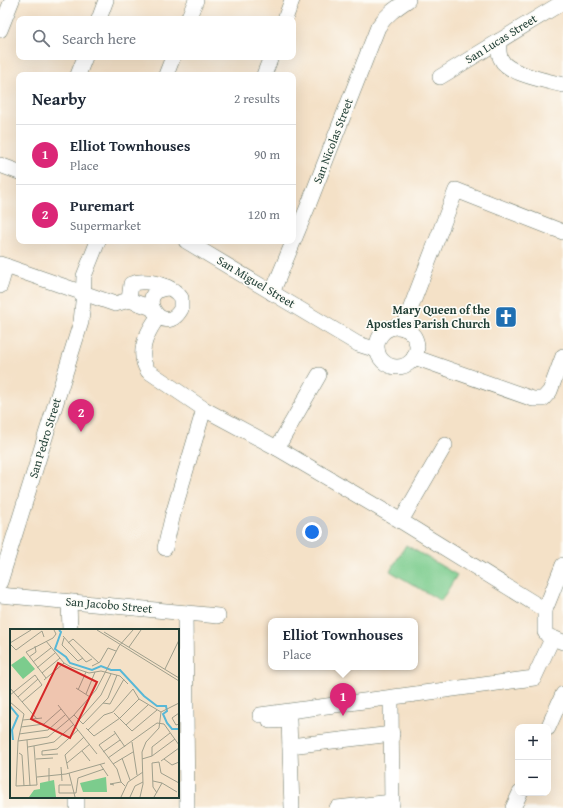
<!DOCTYPE html>
<html lang="en">
<head>
<meta charset="utf-8">
<style>
	:root { --surface:#fff; --page:#f6f6f7; --text:#1f2937; --muted:#747a83; --line:#e0e1e3; --accent:#db2777 }
	body { margin:0; font-family:"Gentium Book Plus",serif; background:var(--page); color:var(--text) }
	.controls { position:absolute; right:12px; bottom:12px; display:grid; overflow:hidden; border-radius:8px; box-shadow:0 4px 16px #0002 }
	.controls button { width:36px; height:36px; display:grid; place-items:center; padding:0; border:0; border-bottom:1px solid var(--line); background:var(--surface); color:var(--text); font:20px sans-serif }
	.you { position:absolute; left:312px; top:532px; width:14px; height:14px; margin:-10px; border:3px solid #fff; border-radius:50%; background:#1a73e8; box-shadow:0 0 0 6px #1a73e833 }
	.badge { display:grid; place-items:center; width:26px; height:26px; border-radius:50%; background:var(--accent); color:#fff; font-size:13px; font-weight:700 }
	.pin { position:absolute; translate:-50% -33px; filter:drop-shadow(0 1px 2px #0008) }
	.pin::after { content:''; position:absolute; top:21px; width:14px; height:12px; background:inherit; clip-path:polygon(0 0,100% 0,50% 100%) }
	.popup { position:absolute; left:268px; top:618px; width:150px; height:52px; box-sizing:border-box; display:grid; place-content:center; border-radius:8px; background:var(--surface); filter:drop-shadow(0 1px 3px #0005); font-size:13px; white-space:nowrap; color:var(--muted) }
	.popup b { font-size:15px; color:var(--text) }
	.popup::after { content:''; position:absolute; left:50%; top:100%; margin-left:-8px; border:8px solid transparent; border-top-color:var(--surface) }
	.list { margin:0; padding:0; list-style:none }
	h2 { display:flex; justify-content:space-between; align-items:center; height:52px; margin:0; padding:0 16px; font-size:17px }
	h2 small { font-size:13px; font-weight:400; color:var(--muted) }
	.list li { display:grid; grid-template-columns:26px 1fr auto; gap:12px; align-items:center; box-sizing:border-box; height:60px; padding:0 16px; border-top:1px solid var(--line) }
	.list b { display:block; font-size:15px; white-space:nowrap }
	.list p { margin:0; font-size:13px; white-space:nowrap; color:var(--muted) }
	.list em { font-size:13px; font-style:normal; color:var(--muted) }
	.icon { flex:none; width:22px; height:22px; fill:none; stroke:currentColor; stroke-width:2; stroke-linecap:round; stroke-linejoin:round }
	.map { position:relative; flex:none; width:563px; height:808px; overflow:hidden }
	.search { position:absolute; background:var(--surface); box-shadow:0 4px 16px #0002; left:16px; top:16px; width:280px; height:44px; display:flex; align-items:center; gap:10px; box-sizing:border-box; padding:0 14px; border-radius:8px; color:var(--muted); font-size:15px }
	.panel { position:absolute; background:var(--surface); box-shadow:0 4px 16px #0002; left:16px; top:72px; width:280px; height:172px; border-radius:8px }
	.map>svg:first-child { display:block }
</style>
</head>
<body>
<div class="map">
<svg width="563" height="808" viewBox="0 0 563 808">
	<rect width="100%" height="100%" fill="#fdfcf7"/>
	<filter id="ink" filterUnits="userSpaceOnUse"><feTurbulence type="fractalNoise" baseFrequency=".025" numOctaves="2"/><feDisplacementMap in="SourceGraphic" scale="8" xChannelSelector="R" yChannelSelector="G"/><feConvolveMatrix kernelMatrix="1 2 1 2 8 2 1 2 1" color-interpolation-filters="sRGB"/></filter>
	<filter id="wash" filterUnits="userSpaceOnUse"><feTurbulence type="fractalNoise" baseFrequency=".012" numOctaves="4" result="noise"/><feDisplacementMap in="SourceGraphic" scale="16" xChannelSelector="R" yChannelSelector="G"/><feGaussianBlur stdDeviation="0.9" result="paint"/><feColorMatrix in="noise" values="0 0 0 0 0 0 0 0 0 0 0 0 0 0 0 0 0 1.4 0 .05"/><feComposite in="paint" operator="in"/></filter>
	<g filter="url(#wash)">
		<rect width="100%" height="100%" fill="#f4e1c7"/>
		<path fill="#7ccc8d" stroke="#4e8460" d="M406,545L457,575L441,601L390,571Z"/>
	</g>
	<g filter="url(#ink)">
		<g fill="none" stroke-linecap="round" stroke-linejoin="round">
			<g stroke="#6a7667" stroke-width="16">
				<g id="minor">
					<path d="M99,19L106,0"/>
					<path d="M188,19L196,0"/>
					<path d="M285,19L292,0"/>
					<path d="M0,30L12,0"/>
					<path d="M499,41C499,47 498,54 501,59C507,74 548,81 563,85"/>
					<path d="M78,75L85,57"/>
					<path d="M166,75L173,57"/>
					<path d="M264,75L271,57"/>
					<path d="M440,77L563,2"/>
					<path d="M0,165L19,172"/>
					<path d="M186,241L358,344L377,350"/>
					<path d="M0,264L115,304L129,300L152,308"/>
					<path d="M0,286L6,266"/>
					<path d="M272,293L308,206L378,27C386,15 396,8 408,0"/>
					<path d="M129,300L131,284C145,278 173,285 181,298V309C163,341 132,290 168,288"/>
					<path d="M158,317C147,332 136,353 148,371L204,409L277,448L401,521L545,610"/>
					<circle cx="397" cy="347" r="20"/>
					<path d="M403,328L456,190L563,232"/>
					<path d="M414,357L533,399H543L550,391L563,356"/>
					<path d="M277,448L319,375"/>
					<path d="M401,521L445,445"/>
					<path d="M165,548L173,514L204,409"/>
					<path d="M563,565L545,610V632L548,636L563,642"/>
					<path d="M0,582L81,322L83,302L84,276L98,241"/>
					<path d="M0,595L218,616"/>
					<path d="M69,602L70,630"/>
					<path d="M185,613L187,808"/>
					<path d="M391,704L392,808"/>
					<path d="M260,715L534,678L552,639"/>
					<path d="M270,721L289,720L292,808"/>
					<path d="M548,728L563,694"/>
					<path d="M290,746L392,734"/>
					<path d="M77,797V808"/>
					<path d="M337,808L392,802"/>
					<path d="M513,808L520,793"/>
				</g>
			</g>
			<use href="#minor" stroke="#fff" stroke-width="15"/>
		</g>
	</g>
	<defs>
		<g id="church-square" transform="scale(1.15)"><rect x="-9" y="-9" width="18" height="18" rx="4" fill="#1f6fb2" stroke="#fdfcf7"/><path d="M-1.2-6h2.4v3.5h3.3v2.4h-3.3V6h-2.4V-.1h-3.3v-2.4h3.3Z" fill="#fff"/></g>
	</defs>
	<g fill-rule="evenodd">
		<use href="#church-square" x="506" y="317"/>
	</g>
	<g text-anchor="middle" stroke-width="3.5" stroke-linejoin="round" paint-order="stroke">
		<g font-size="12" fill="#1f3d34" stroke="#fdfcf7">
			<text transform="translate(501 39) rotate(-32)" y="4">San Lucas Street</text>
			<text transform="translate(333 141) rotate(-69)" y="4">San Nicolas Street</text>
			<text transform="translate(256 282) rotate(31)" y="4">San Miguel Street</text>
			<text transform="translate(45 438) rotate(-73)" y="4">San Pedro Street</text>
			<text transform="translate(109 605) rotate(5)" y="4">San Jacobo Street</text>
		</g>
		<g font-size="12" font-weight="bold" fill="#1f3d34" stroke="#fdfcf7" text-anchor="end">
			<text x="490" y="314">Mary Queen of the<tspan x="490" dy="14">Apostles Parish Church</tspan></text>
		</g>
	</g>
	<g transform="translate(10 629)">
		<rect width="169" height="169" fill="#f4e1c7"/>
		<path d="M14,27L25,40L13,50L1,36ZM96,148L97,163H73L70,154ZM44,151L46,168H19L24,161L30,160V154Z" fill="#7ccc8d"/>
		<path fill="none" stroke="#58b8d7" stroke-width="2" d="M49,1L51,3L45,20L56,28L60,34L82,41L91,37L101,41H110L134,67L147,77H156L157,82L153,85L157,94L162,100H169M0,77L8,87L2,101L3,111"/>
		<path fill="none" stroke="#9f9f8c" stroke-width="1" d="M87,1L169,52M94,3L169,49M53,7L76,33L82,30M54,9L52,16L68,32L73,29M36,12L54,34L61,38L79,44L91,42L110,47L118,55M0,14L21,1M58,14L63,10L89,34M0,15L6,21L32,2L34,8M119,18L131,1M19,28L26,23L25,17M23,33L41,19M82,37L90,33L98,19L106,22M27,39L45,24M155,40L169,11M32,44L50,29M36,49L16,23L43,9L46,5L44,1M34,51L54,34M0,59L27,90M66,59L80,68M68,61L76,43M76,65L85,43M0,66L25,46L32,56L12,73M8,68L28,50M0,73L14,85L8,112L6,157M93,74L100,75L114,50M48,76L87,125M151,83L169,74M104,84L122,102L147,81M169,84L162,89L166,96L169,95M64,86L73,95M13,91L32,89M69,91L91,66L101,45M73,95L98,69L107,46M116,96L138,76M11,98L34,95L51,80M76,99L84,107L110,89L129,70M78,101L94,86L103,83L123,60L129,70L151,83M104,102L115,118M106,104L89,116L107,140L111,153L115,157M9,105L38,101L55,86M17,111L20,157M8,112L38,108L63,87L86,61L109,17L123,1M122,113L127,146M18,118L44,113L63,96M47,120L32,122V126L48,125M47,120L68,101M72,122L80,132M93,123L110,111M9,124L12,126L14,157M142,127V118L160,104M98,129L147,94L154,95L169,116M112,129L120,151M26,130L43,129M132,130L142,127L165,110M154,130L162,136L169,133M151,132L169,119M57,134L80,115M90,135L98,147M103,135L123,123M51,138L52,152M39,139V152M58,140L55,126L74,108M59,144L65,168M27,148L56,145L95,134M143,152L152,154L167,163M61,156H49V164H66L68,149L94,140M104,156L100,155L111,153M6,157L27,156L24,117M147,164L143,158L142,134L149,133L151,144L169,154M111,168L118,153L133,143M120,168L125,157L133,153M130,168L133,155L132,123L136,113L149,99L151,83M144,168L152,154"/>
		<path fill="#d62828" fill-opacity="0.15" stroke="#d62828" stroke-width="2" d="M48,34L87,53L60,109L21,90Z"/>
		<rect width="169" height="169" fill="none" stroke="#1f3d34" stroke-width="2"/>
	</g>
</svg>
<div class="controls">
<button>+</button>
<button>−</button>
</div>
<div class="you"></div>
<div class="pin badge" style="left:343px;top:716px">1</div>
<div class="popup"><b>Elliot Townhouses</b>Place</div>
<div class="pin badge" style="left:81px;top:432px">2</div>
<div class="search"><svg class="icon" aria-label="search" viewBox="0 0 24 24"><circle cx="10" cy="10" r="6"/><path d="M15 15l6 6"/></svg>Search here</div>
<section class="panel">
<h2>Nearby<small>2 results</small></h2>
<ul class="list">
<li><span class="badge">1</span><div><b>Elliot Townhouses</b><p>Place</p></div><em>90 m</em></li>
<li><span class="badge">2</span><div><b>Puremart</b><p>Supermarket</p></div><em>120 m</em></li>
</ul>
</section>
</div>
</body>
</html>
